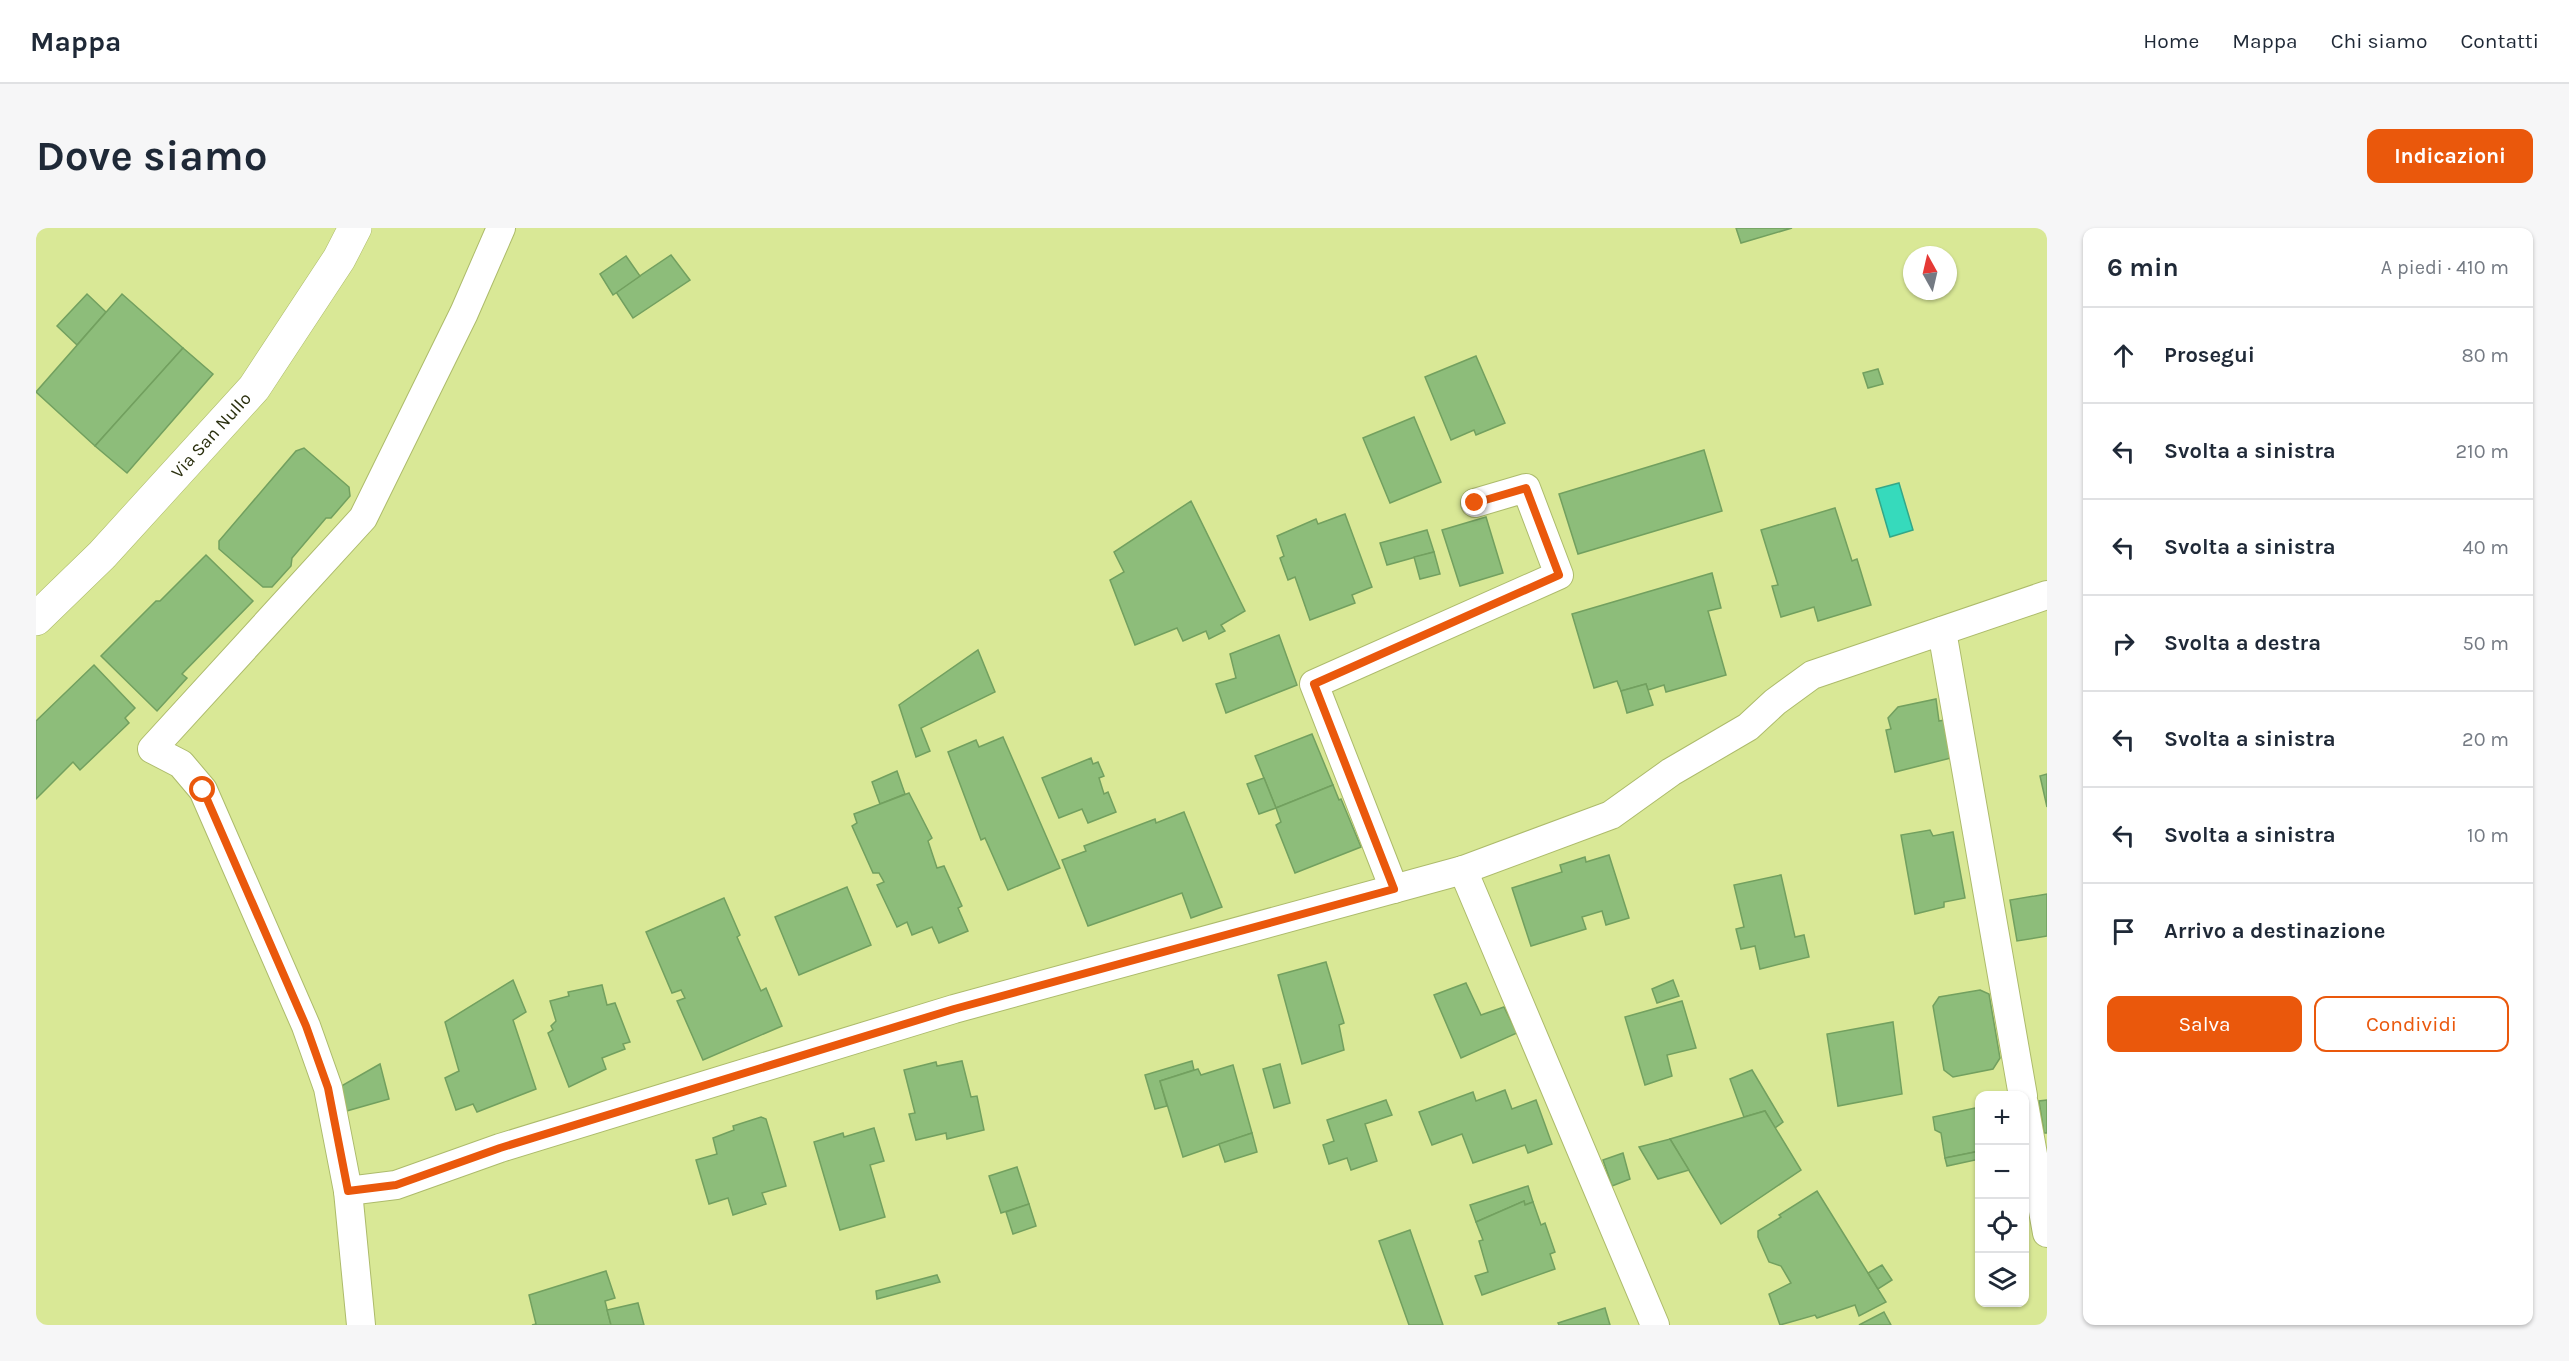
<!DOCTYPE html>
<html lang="it">
<head>
<meta charset="utf-8">
<style>
	:root { --surface:#fff; --page:#f6f6f7; --text:#1f2937; --muted:#747a83; --line:#e0e1e3; --accent:#ea580c }
	body { margin:0; font-family:Karla,sans-serif; background:var(--page); color:var(--text) }
	.controls { position:absolute; right:18px; bottom:18px; display:grid; overflow:hidden; border-radius:12px; box-shadow:0 2px 4px #0004 }
	.controls button { width:54px; height:54px; display:grid; place-items:center; padding:0; border:0; border-bottom:2px solid var(--line); background:var(--surface); color:var(--text); font:30px sans-serif }
	.compass { position:absolute; left:1867px; top:18px; width:54px; height:54px; border-radius:50%; background:var(--surface); box-shadow:0 2px 4px #0004; rotate:352deg }
	.stop { position:absolute; width:18px; height:18px; margin:-14px; border:4px solid #ea580c; border-radius:50%; background:#fff }
	.stop.end { background:#ea580c; border-color:#fff; box-shadow:0 2px 6px #0008 }
	.list { margin:0; padding:0; list-style:none }
	h2 { display:flex; justify-content:space-between; align-items:center; height:78px; margin:0; padding:0 24px; font-size:26px }
	h2 small { font-size:20px; font-weight:400; color:var(--muted) }
	.list li { display:grid; grid-template-columns:39px 1fr auto; gap:18px; align-items:center; box-sizing:border-box; height:96px; padding:0 24px; border-top:2px solid var(--line) }
	.list b { display:block; font-size:22px; white-space:nowrap }
	.list em { font-size:20px; font-style:normal; color:var(--muted) }
	.actions { display:flex; gap:12px; padding:18px 24px }
	.actions a { flex:1; padding:14px 0; border:2px solid var(--accent); border-radius:12px; text-align:center; font-size:21px; color:var(--accent) }
	.actions .main { background:var(--accent); color:#fff }
	.icon { flex:none; width:33px; height:33px; fill:none; stroke:currentColor; stroke-width:2; stroke-linecap:round; stroke-linejoin:round }
	.map { position:relative; flex:none; width:2011px; height:1097px; overflow:hidden; border-radius:12px }
	header { display:flex; align-items:center; gap:36px; box-sizing:border-box; height:84px; padding:0 30px; background:var(--surface); border-bottom:2px solid var(--line) }
	header strong { font-size:28px }
	nav { display:flex; gap:33px; margin-inline-start:auto; font-size:21px }
	.intro { display:flex; align-items:center; justify-content:space-between; box-sizing:border-box; height:144px; padding:0 36px }
	h1 { margin:0; font-size:42px }
	.button { padding:15px 27px; border-radius:12px; background:var(--accent); color:#fff; font-size:21px; font-weight:700 }
	main { display:flex; gap:36px; padding:0 36px }
	aside { flex:1; background:var(--surface); border-radius:12px; box-shadow:0 2px 4px #0004 }
	.map>svg:first-child { display:block }
</style>
</head>
<body>
<header>
<strong>Mappa</strong>
<nav><a>Home</a><a>Mappa</a><a>Chi siamo</a><a>Contatti</a></nav>
</header>
<div class="intro"><h1>Dove siamo</h1><a class="button">Indicazioni</a></div>
<main>
<div class="map">
<svg width="2011" height="1097" viewBox="0 0 2011 1097">
	<rect width="100%" height="100%" fill="#d9e896"/>
	<path fill="#36dabc" stroke="#33a788" stroke-width="1.5" d="M1863,255L1877,302L1854,309L1840,261Z"/>
	<g fill="#8dbd7a" stroke="#72a05f" stroke-width="1.5">
		<path d="M1700,0H1756L1705,15Z"/>
		<path d="M635,27L654,52L597,90L580,64Z"/>
		<path d="M590,28L604,48L577,67L564,46Z"/>
		<path d="M51,66L70,84L41,117L21,98Z"/>
		<path d="M86,66L147,120L59,218L0,164Z"/>
		<path d="M147,120L177,146L91,245L59,218Z"/>
		<path d="M1440,128L1469,195L1440,207L1438,202L1415,212L1389,149Z"/>
		<path d="M1842,141L1847,156L1832,160L1827,145Z"/>
		<path d="M1378,189L1405,254L1354,275L1327,210Z"/>
		<path d="M268,220L313,259L314,268L295,290H290L256,330L255,338L236,359H227L183,321V313L260,223Z"/>
		<path d="M1668,222L1686,283L1542,326L1523,266Z"/>
		<path d="M1155,273L1209,383L1185,397L1189,403L1173,411L1170,403L1147,413L1141,400L1099,417L1074,352L1088,344L1078,324Z"/>
		<path d="M1799,280L1816,333L1821,331L1835,377L1782,393L1778,379L1745,389L1736,358L1742,357L1725,302Z"/>
		<path d="M1309,286L1336,359L1316,367L1319,375L1274,392L1259,349L1252,352L1244,330L1248,328L1241,308L1280,291L1282,296Z"/>
		<path d="M1450,289L1467,345L1424,358L1406,302Z"/>
		<path d="M1391,302L1398,324L1351,337L1344,315Z"/>
		<path d="M1398,324L1404,346L1384,351L1378,329Z"/>
		<path d="M170,327L217,373L146,446L151,450L121,483L65,428L120,373H124Z"/>
		<path d="M1676,345L1685,380L1672,383L1690,447L1630,464L1628,457L1612,462L1610,456L1585,463L1581,453L1558,460L1536,386Z"/>
		<path d="M1243,407L1261,457L1190,485L1180,456L1200,450L1194,426Z"/>
		<path d="M942,422L959,464L885,500L894,523L880,529L863,477Z"/>
		<path d="M58,437L99,480L89,490L93,495L44,542L37,534L0,571V493Z"/>
		<path d="M1610,456L1617,477L1591,485L1585,463Z"/>
		<path d="M1900,471L1903,493L1914,491L1923,528L1859,544L1850,502L1855,501L1852,490L1862,479Z"/>
		<path d="M1276,506L1297,557L1240,580L1219,528Z"/>
		<path d="M967,509L1024,640L972,662L949,610L945,612L912,524L940,512L943,519Z"/>
		<path d="M1055,530L1057,536L1062,534L1068,548L1063,550L1068,566L1072,564L1080,584L1052,595L1046,581L1023,590L1006,550Z"/>
		<path d="M861,543L869,566L844,576L836,554Z"/>
		<path d="M2011,546V579L2004,548Z"/>
		<path d="M1228,550L1240,580L1223,586L1211,556Z"/>
		<path d="M1297,557L1303,572L1305,571L1325,619L1259,645L1240,597L1245,594L1240,580Z"/>
		<path d="M873,565L896,610L892,613L901,640L908,638L926,678L922,680L932,703L903,715L896,699L876,707L871,694L861,699L841,657L848,654L843,645H837L816,598L821,595L818,586Z"/>
		<path d="M1148,584L1186,679L1155,690L1146,665L1052,698L1026,632L1050,623L1048,618L1119,591L1120,595Z"/>
		<path d="M1894,602L1897,608L1917,604L1929,670L1908,674V679L1879,686L1865,607Z"/>
		<path d="M1573,627L1593,690L1570,697L1566,683L1546,689L1550,701L1495,718L1476,660L1526,644L1524,637L1549,629L1550,634Z"/>
		<path d="M1745,647L1759,709L1768,707L1773,729L1724,741L1719,718L1705,721L1700,701L1708,699L1698,657Z"/>
		<path d="M811,659L835,717L763,747L739,689Z"/>
		<path d="M2011,666V708L1981,713L1974,672Z"/>
		<path d="M688,670L704,707L701,709L725,763L730,760L746,798L667,832L641,773L649,770L645,762L636,765L610,704Z"/>
		<path d="M1290,734L1308,795L1303,797L1308,822L1266,836L1242,747Z"/>
		<path d="M477,752L490,784L477,792L500,861L441,884L437,876L420,882L409,850L423,843L409,794Z"/>
		<path d="M1637,752L1643,768L1621,775L1616,761Z"/>
		<path d="M1430,755L1445,787L1468,779L1481,805L1425,830L1398,767Z"/>
		<path d="M566,757L571,777L579,775L594,814L587,816L589,821L566,830L570,841L533,859L512,805L517,802L515,798L520,793L514,773L533,768L532,764Z"/>
		<path d="M1944,762L1953,766L1964,830L1957,841L1917,849L1908,842L1897,778L1903,769Z"/>
		<path d="M1646,773L1660,820L1631,827L1636,848L1609,857L1589,789Z"/>
		<path d="M1857,794L1866,866L1802,878L1791,806Z"/>
		<path d="M926,833L935,869L941,868L948,902L911,911L910,905L880,912L873,886L879,885L868,842L900,834L901,838Z"/>
		<path d="M1156,833L1158,842L1124,853L1131,878L1119,881L1109,847Z"/>
		<path d="M344,836L353,871L307,884L300,861Z"/>
		<path d="M1244,836L1254,875L1238,880L1227,841Z"/>
		<path d="M1197,837L1216,905L1147,929L1124,853L1162,841L1165,847Z"/>
		<path d="M1716,842L1747,894L1739,900L1729,883L1708,889L1694,851Z"/>
		<path d="M1469,862L1476,881L1500,872L1516,916L1492,925L1489,917L1437,935L1426,906L1396,917L1383,884L1437,864L1440,873Z"/>
		<path d="M1350,872L1356,887L1329,896L1341,933L1315,942L1311,930L1293,936L1287,917L1298,913L1291,892Z"/>
		<path d="M2011,872V905H2008L2003,873Z"/>
		<path d="M1944,879V923L1909,930L1905,905L1899,902L1897,889Z"/>
		<path d="M1729,883L1765,942L1685,996L1634,911Z"/>
		<path d="M725,889L730,891L750,958L726,965L730,976L697,987L692,970L673,976L660,932L681,926L677,910L698,902L697,898Z"/>
		<path d="M838,900L848,933L834,937L849,989L804,1002L778,914L807,905L808,909Z"/>
		<path d="M1216,905L1221,924L1189,934L1183,916Z"/>
		<path d="M1634,911L1653,942L1622,951L1603,919Z"/>
		<path d="M1944,923V931L1911,938L1909,930Z"/>
		<path d="M1587,925L1594,951L1576,958L1567,932Z"/>
		<path d="M981,939L993,976L965,985L953,948Z"/>
		<path d="M1492,958L1497,974L1489,977L1488,973L1440,994L1434,977Z"/>
		<path d="M1781,963L1850,1074L1823,1088L1819,1077L1781,1090L1779,1087L1744,1097L1733,1066L1755,1055L1745,1038L1733,1034L1722,1009V1003L1745,989L1743,987Z"/>
		<path d="M1488,973L1489,977L1497,974L1505,997L1509,995L1519,1024L1514,1026L1519,1041L1446,1067L1439,1048L1452,1044L1443,1013L1447,1012L1440,994Z"/>
		<path d="M993,976L1000,998L977,1006L970,984Z"/>
		<path d="M1374,1002L1407,1097H1373L1343,1013Z"/>
		<path d="M1846,1037L1856,1052L1842,1061L1832,1045Z"/>
		<path d="M570,1043L579,1070L569,1073L575,1097H496L500,1096L493,1067Z"/>
		<path d="M901,1047L904,1054L841,1071L840,1063Z"/>
		<path d="M602,1075L608,1097H575L571,1082Z"/>
		<path d="M1569,1080L1574,1097H1523L1522,1095Z"/>
		<path d="M1848,1084L1855,1097H1823Z"/>
	</g>
	<g fill="none" stroke-linecap="round" stroke-linejoin="round">
		<g stroke="#adbb6b" stroke-width="30">
			<g id="street">
				<path d="M1906,403L1987,868"/>
				<path d="M1427,642L1619,1097"/>
				<path d="M1358,661L1278,456L1523,347L1490,260L1439,275"/>
				<path d="M1988,876L2011,1005"/>
				<path d="M312,963L360,957L464,920L918,781L1427,642L1575,587L1635,544L1712,499L1739,474L1776,447L2011,367"/>
				<path d="M325,1097L312,963L292,860L270,798L167,562L145,536L116,521L327,290L428,85L465,0"/>
			</g>
		</g>
		<g stroke="#adbb6b" stroke-width="34">
			<g id="secondary">
				<path id="s1" d="M0,391L66,327L218,160L303,31L319,0"/>
			</g>
		</g>
		<use href="#street" stroke="#fff" stroke-width="28"/>
		<use href="#secondary" stroke="#fff" stroke-width="33"/>
	</g>
	<g fill="none" stroke-linecap="round" stroke-linejoin="round">
		<path stroke="#ea580c" stroke-width="8" d="M167,562L270,798L292,860L312,963L360,957L464,920L918,781L1358,661L1278,456L1523,347L1490,260L1439,275"/>
	</g>
	<g text-anchor="middle" stroke-width="6" stroke-linejoin="round" paint-order="stroke">
		<g font-size="18" fill="#2b300f" stroke="#d9e896">
			<text dy="6" stroke="none"><textPath href="#s1" startOffset="254">Via San Nullo</textPath></text>
		</g>
	</g>
</svg>
<div class="controls">
<button>+</button>
<button>−</button>
<button><svg class="icon" aria-label="locate" viewBox="0 0 24 24"><circle cx="12" cy="12" r="6"/><path d="M12 2v4M12 18v4M2 12h4M18 12h4"/></svg></button>
<button><svg class="icon" aria-label="layers" viewBox="0 0 24 24"><path d="M12 4l9 5-9 5-9-5zM3 14l9 5 9-5"/></svg></button>
</div>
<svg class="compass" viewBox="-18 -18 36 36"><path d="M0-13l5 13h-10z" fill="#e53935"/><path d="M0 13l5-13h-10z" fill="#747a83"/></svg>
<div class="stop" style="left:167px;top:562px"></div>
<div class="stop end" style="left:1439px;top:275px"></div>
</div>
<aside>
<h2>6 min<small>A piedi · 410 m</small></h2>
<ul class="list">
<li><svg class="icon" aria-label="ahead" viewBox="0 0 24 24"><path d="M12 20V5M6 11l6-6 6 6"/></svg><div><b>Prosegui</b></div><em>80 m</em></li>
<li><svg class="icon" aria-label="left" viewBox="0 0 24 24"><path d="M17 20v-9H6M10 6l-5 5 5 5"/></svg><div><b>Svolta a sinistra</b></div><em>210 m</em></li>
<li><svg class="icon" aria-label="left" viewBox="0 0 24 24"><path d="M17 20v-9H6M10 6l-5 5 5 5"/></svg><div><b>Svolta a sinistra</b></div><em>40 m</em></li>
<li><svg class="icon" aria-label="right" viewBox="0 0 24 24"><path d="M7 20v-9h11M14 6l5 5-5 5"/></svg><div><b>Svolta a destra</b></div><em>50 m</em></li>
<li><svg class="icon" aria-label="left" viewBox="0 0 24 24"><path d="M17 20v-9H6M10 6l-5 5 5 5"/></svg><div><b>Svolta a sinistra</b></div><em>20 m</em></li>
<li><svg class="icon" aria-label="left" viewBox="0 0 24 24"><path d="M17 20v-9H6M10 6l-5 5 5 5"/></svg><div><b>Svolta a sinistra</b></div><em>10 m</em></li>
<li><svg class="icon" aria-label="arrive" viewBox="0 0 24 24"><path d="M6 21V4h12l-3 4 3 4H6"/></svg><div><b>Arrivo a destinazione</b></div></li>
</ul>
<div class="actions"><a class="main">Salva</a><a>Condividi</a></div>
</aside>
</main>
</body>
</html>
